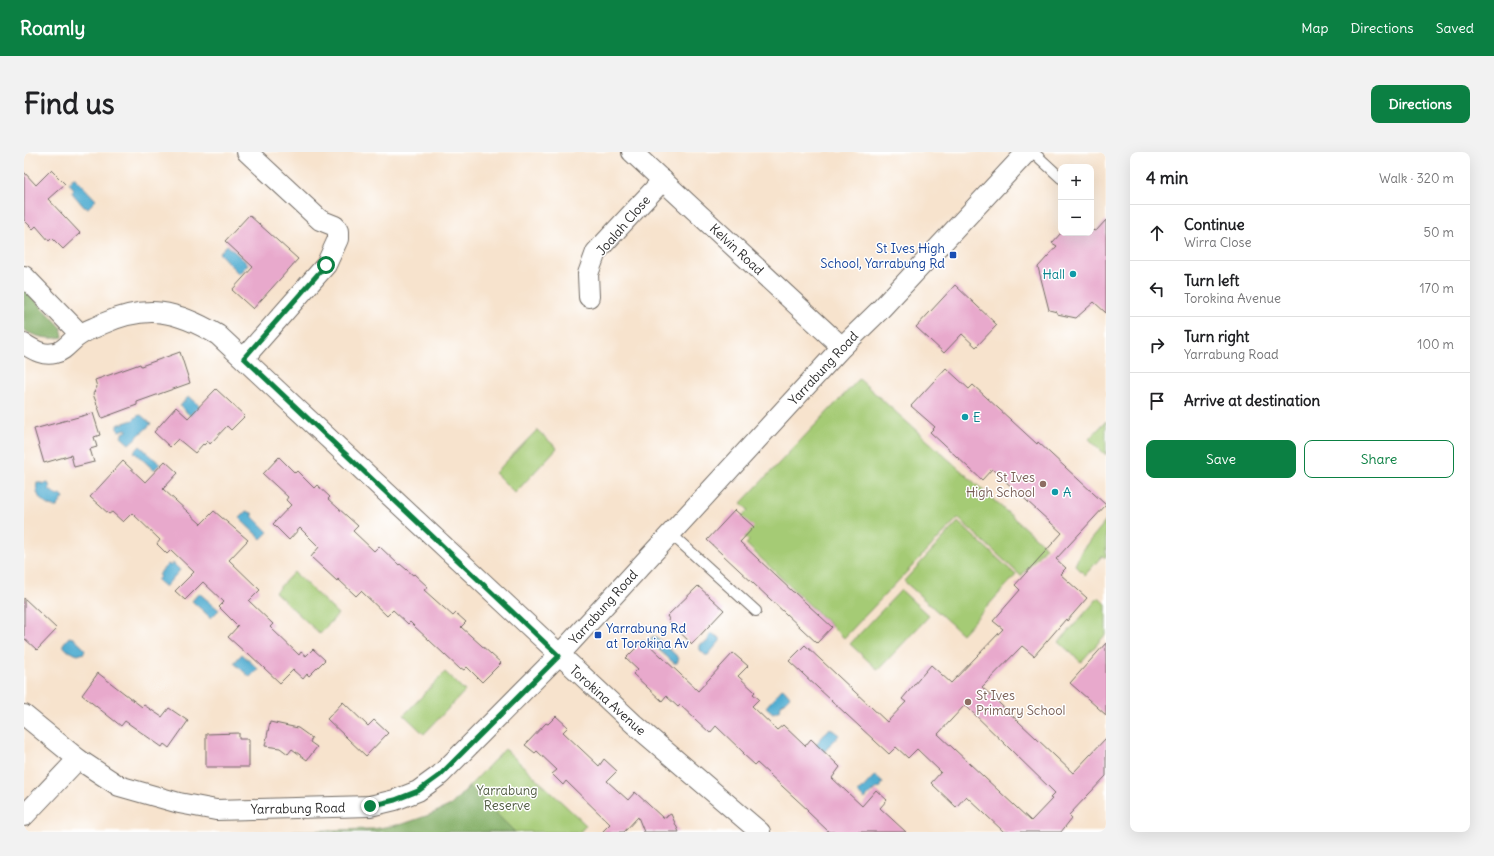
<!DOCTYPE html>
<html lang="en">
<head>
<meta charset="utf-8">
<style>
	:root { --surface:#fff; --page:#f2f2f2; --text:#202124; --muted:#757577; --line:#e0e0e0; --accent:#0b8043 }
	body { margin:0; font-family:Delius,sans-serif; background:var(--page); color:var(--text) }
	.controls { position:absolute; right:12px; top:12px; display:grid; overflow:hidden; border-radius:8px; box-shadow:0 4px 16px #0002 }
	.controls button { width:36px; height:36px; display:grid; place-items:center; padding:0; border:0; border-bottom:1px solid var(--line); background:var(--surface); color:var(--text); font:20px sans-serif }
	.stop { position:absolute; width:12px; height:12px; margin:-9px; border:3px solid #0b8043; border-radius:50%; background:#fff }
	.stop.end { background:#0b8043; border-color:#fff; box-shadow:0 1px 4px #0008 }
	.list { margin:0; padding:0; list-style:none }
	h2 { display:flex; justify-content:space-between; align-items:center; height:52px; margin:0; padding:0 16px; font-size:17px }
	h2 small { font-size:13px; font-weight:400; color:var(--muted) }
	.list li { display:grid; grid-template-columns:26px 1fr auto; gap:12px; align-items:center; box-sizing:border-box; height:56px; padding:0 16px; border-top:1px solid var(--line) }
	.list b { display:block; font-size:15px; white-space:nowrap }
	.list p { margin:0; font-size:13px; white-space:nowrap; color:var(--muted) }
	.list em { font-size:13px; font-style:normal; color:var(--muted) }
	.actions { display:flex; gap:8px; padding:12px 16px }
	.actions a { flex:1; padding:9px 0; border:1px solid var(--accent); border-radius:8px; text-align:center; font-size:14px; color:var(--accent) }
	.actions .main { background:var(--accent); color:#fff }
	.icon { flex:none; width:22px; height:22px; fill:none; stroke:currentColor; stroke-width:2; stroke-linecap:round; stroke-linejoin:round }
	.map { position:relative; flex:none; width:1082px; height:680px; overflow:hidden; border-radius:8px }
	header { display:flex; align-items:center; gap:24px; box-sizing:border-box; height:56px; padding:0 20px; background:var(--accent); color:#fff }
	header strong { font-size:19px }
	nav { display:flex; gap:22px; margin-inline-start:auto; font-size:14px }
	.intro { display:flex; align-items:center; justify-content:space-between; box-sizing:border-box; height:96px; padding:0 24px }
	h1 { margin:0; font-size:28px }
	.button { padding:10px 18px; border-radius:8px; background:var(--accent); color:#fff; font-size:14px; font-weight:700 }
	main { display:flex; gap:24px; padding:0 24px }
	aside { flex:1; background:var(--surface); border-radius:8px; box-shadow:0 4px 16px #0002 }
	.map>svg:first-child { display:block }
</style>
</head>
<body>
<header>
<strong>Roamly</strong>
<nav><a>Map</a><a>Directions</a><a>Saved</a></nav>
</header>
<div class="intro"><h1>Find us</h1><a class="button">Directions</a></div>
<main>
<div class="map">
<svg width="1082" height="680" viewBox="0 0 1082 680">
	<rect width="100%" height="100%" fill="#fff"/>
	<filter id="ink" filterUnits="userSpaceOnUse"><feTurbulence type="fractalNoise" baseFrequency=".025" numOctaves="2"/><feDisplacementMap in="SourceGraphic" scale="8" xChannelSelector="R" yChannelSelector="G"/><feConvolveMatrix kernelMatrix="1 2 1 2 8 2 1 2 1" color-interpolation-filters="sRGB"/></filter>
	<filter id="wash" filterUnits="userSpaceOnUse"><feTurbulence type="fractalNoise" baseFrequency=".012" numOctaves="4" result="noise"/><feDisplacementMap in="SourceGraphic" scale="16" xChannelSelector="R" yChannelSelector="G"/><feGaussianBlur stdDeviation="0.9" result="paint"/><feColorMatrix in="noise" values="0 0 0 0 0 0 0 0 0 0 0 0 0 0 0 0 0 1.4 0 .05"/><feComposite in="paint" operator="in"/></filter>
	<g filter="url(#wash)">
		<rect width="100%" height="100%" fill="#f7e3cd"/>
		<g fill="#a5cb75" stroke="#687b50">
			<path d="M835,227L1022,395L997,424L934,366L820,486L722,392L725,389L709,374L724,358L717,351Z"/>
			<path d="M1082,269V303L1065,287Z"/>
			<path d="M513,278L533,296L491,341L471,321Z"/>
			<path d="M1082,369V406L1078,404L1061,423L1051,413L1058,398Z"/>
			<path d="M934,370L992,423L938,482L880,429Z"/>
			<path d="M270,420L314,462L296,482L251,440Z"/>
			<path d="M877,438L905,464L854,518L826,492Z"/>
			<path d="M1075,445L1082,452V482L1057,510L1035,490Z"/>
			<path d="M421,520L441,539L400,582L380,563Z"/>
			<path d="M481,597L562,673L556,680H456L427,653Z"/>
		</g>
		<g fill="#84af66" stroke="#586d48">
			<path d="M0,136L37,175L39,185C27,188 11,185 0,178Z"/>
			<path d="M445,635L491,680H271L269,679L349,677L379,672L405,663L427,653Z"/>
		</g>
		<g fill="#53aed1" stroke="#3f6c7e">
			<path d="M50,25L72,48L64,56L60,55L49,42L48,39L50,37L45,31Z"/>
			<path d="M203,93L224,112L215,122L195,101Z"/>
			<path d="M165,244L180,258L171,268L156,254Z"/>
			<path d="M117,263L127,272L105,292L97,285L99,281L103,279V278L102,277L95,279L93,277V273L109,268L113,264Z"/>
			<path d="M116,294L136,312L130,318L110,300Z"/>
			<path d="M13,331H18V332L24,331L26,335L25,337L33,344L37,342L40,345L33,355C21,355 10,344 13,331Z"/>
			<path d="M222,359L228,361L229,365L244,380L237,387L215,366Z"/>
			<path d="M149,411L156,418L141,435L133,428L136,425L134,423L144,412L147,414Z"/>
			<path d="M175,441L195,458L187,466L168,449Z"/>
			<path d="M687,481L696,486V489L684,503H681L676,498V493L683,490Z"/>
			<path d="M629,484L632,485L655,506L653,511H650L627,491V486Z"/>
			<path d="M45,485L49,486L61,497L60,501L54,503C48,501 41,499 39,492Z"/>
			<path d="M218,502L234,517L226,525L210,511Z"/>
			<path d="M759,536L766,544L757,553L756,558L749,561L742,555Z"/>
			<path d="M806,576L815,583L800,600L792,592Z"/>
			<path d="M851,623L859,630L856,636L851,637L841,647L833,640L837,638Z"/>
		</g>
		<g id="blocks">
			<g fill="#e8a9cc" fill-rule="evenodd">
				<path d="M27,18L41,32L24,47L56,81L39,97L28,86L25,89L12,74L9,77L0,68V20L12,33Z"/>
				<path d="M225,63L274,107L229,157L208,138L229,115L201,89Z"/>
				<path d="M1082,68V161L1070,150L1052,166L1033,162V160L1025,158L1014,115L1033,94L1028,91L1037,81H1067V78L1072,79Z"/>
				<path d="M931,133L973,173L952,195L938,182L920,201L892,175Z"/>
				<path d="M156,200L166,231L113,250V253L78,266L69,242L73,235L71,228L116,212L117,214Z"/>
				<path d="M922,216L945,237L949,233L1013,292L1014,290L1082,353L1032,407L1042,416L1036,422L1063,446L1043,469L1042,467L1010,504L998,494L958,535L1049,621L1082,586V624L1045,663L1048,666L1037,680H980L942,644L932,655L907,631L917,620L893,597L884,606L872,595L865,602L765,509L781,493L863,570L882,550L878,547L907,513L927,531L979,477L969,469L996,438L991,433L1038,381L968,317L958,328L906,280L911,275L887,254ZM941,553L1031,641L1026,646L1028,647L1007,669L914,582Z"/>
				<path d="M192,237L221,264L207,278L203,274L186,292L184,289L180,293L179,292L171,301L154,287L146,295L130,280L152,255L164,266Z"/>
				<path d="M69,261L76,283L70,285L73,295L66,297L70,310L50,315L47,303L20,311L10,277Z"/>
				<path d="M255,305L271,321L273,319L290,336L293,333L306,345L304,347L334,374L329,379L350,399L355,394L375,413L376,412L389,423L390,422L404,435L400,438L429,464L432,461L442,470L437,475L477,511L458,530L443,515L440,518L437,516L436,517L390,474L386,470L384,472L369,458L363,464L337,439L332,444L314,427L313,429L287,405L295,395L276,376L265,388L249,372L267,353L262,348L264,345L239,322Z"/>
				<path d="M99,309L121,330L141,309L154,321L139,337L177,372L190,359L224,388L205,408L236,438L225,449L249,472L246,475L275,503L277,500L282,504L289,497L301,508L285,524L283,522L279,527L269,518L256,531L224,501L223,502L204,485L214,474L195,455L200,450L179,430L161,448L151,439L170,420L147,398L143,402L133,392L136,388L108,361L99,370L88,360L85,362L66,345Z"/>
				<path d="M711,358L730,375L716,390L769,440H770L808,475L793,491L683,388Z"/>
				<path d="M674,434L700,458L668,492L644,469L645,467L643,464Z"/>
				<path d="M0,446L33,477L13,498L0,486Z"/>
				<path d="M620,488L674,539L709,501L724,514L714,524L731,540L729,542L735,547L728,554L753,578L759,573L781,594L787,587L816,615L808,626L838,654L852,638L863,648L856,656L882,680H805L783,659L784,658L733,611L731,613L719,602L720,601L692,574L686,581L656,553L654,555L642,544L638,549L609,522L614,517L602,506Z"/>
				<path d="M1082,491V563L1046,531Z"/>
				<path d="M74,521L118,555L120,553L138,565L145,556L164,569L145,596L140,592L138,595L101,569L97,574L58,543Z"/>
				<path d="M319,550L344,574L350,568L364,581L342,604L303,567Z"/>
				<path d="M532,564L544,575L539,580L575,614L580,607L593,619L583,629L604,648L611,640L639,666L647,662L655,680H620L614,665L600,680H578L586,672L542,629L539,633L528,622L533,618L513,599L511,601L501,593L522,571L524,572Z"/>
				<path d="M246,570L274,576L288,586L286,590L293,595L283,608L268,597L264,602L256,596L241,594Z"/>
				<path d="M215,581V587H225V615H182V582Z"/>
			</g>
		</g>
	</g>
	<g filter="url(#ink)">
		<use href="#blocks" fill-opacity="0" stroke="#726b64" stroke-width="1"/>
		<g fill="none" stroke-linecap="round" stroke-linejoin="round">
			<g stroke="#726b64" stroke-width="12">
				<g id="service">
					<path d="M1009,0L1037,26"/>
					<path d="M646,381L732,459"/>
				</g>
			</g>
			<g stroke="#726b64" stroke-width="22">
				<g id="minor">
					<path d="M608,0L818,195"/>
					<path d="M0,124L56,182"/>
					<path d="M565,145L564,122L572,100L639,28"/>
					<path d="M0,192C10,198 19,204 31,201C41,199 47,188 56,183C62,178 71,176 78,172C123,152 152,158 194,183L611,573L736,680"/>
					<path d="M220,206L302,113L314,87V79L311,74L296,68L223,0"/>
					<path d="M0,563L54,607L95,634L155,651L192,658L346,654L371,648L394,639L416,623L535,503L818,195L855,159L1003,0"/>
					<path d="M0,664L54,607"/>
				</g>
			</g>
			<use href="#service" stroke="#fff" stroke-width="10"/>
			<use href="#minor" stroke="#fff" stroke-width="20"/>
		</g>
	</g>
	<g fill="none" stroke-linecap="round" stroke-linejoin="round" filter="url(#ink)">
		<path stroke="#0b8043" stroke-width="5" d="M302,113L220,206L535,504L416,623L394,639L371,648L346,654"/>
	</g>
	<g fill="#1a4fb4" stroke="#fff" stroke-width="1.5">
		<rect x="925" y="99" width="8" height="8" rx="2"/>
		<rect x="570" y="479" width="8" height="8" rx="2"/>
	</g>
	<g fill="#0f9aa8" stroke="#fff" stroke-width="1.5">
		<circle cx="1049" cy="122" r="4"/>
		<circle cx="941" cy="265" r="4"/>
		<circle cx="1031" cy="340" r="4"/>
	</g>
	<g fill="#8d6e63" stroke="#fff" stroke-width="1.5">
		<circle cx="1019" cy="332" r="4"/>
		<circle cx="944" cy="550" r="4"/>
	</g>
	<g text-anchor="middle" stroke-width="3" stroke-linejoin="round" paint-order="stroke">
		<g font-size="13" fill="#2b2b2b" stroke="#fff">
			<text transform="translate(599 73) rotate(-49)" y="5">Joalah Close</text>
			<text transform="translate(713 97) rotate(43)" y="5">Kelvin Road</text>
			<text transform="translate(799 216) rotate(-47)" y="5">Yarrabung Road</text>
			<text transform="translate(579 455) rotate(-48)" y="5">Yarrabung Road</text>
			<text transform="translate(584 548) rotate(42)" y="5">Torokina Avenue</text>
			<text transform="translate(274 656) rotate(-1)" y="5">Yarrabung Road</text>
		</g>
		<g font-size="13" fill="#164399" stroke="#fff" text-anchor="end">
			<text x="921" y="101">St Ives High<tspan x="921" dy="15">School, Yarrabung Rd</tspan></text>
			<text x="582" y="481" text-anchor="start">Yarrabung Rd<tspan x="582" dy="15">at Torokina Av</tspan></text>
		</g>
		<g font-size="13" fill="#0d838f" stroke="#fff" text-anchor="start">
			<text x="1041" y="127" text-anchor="end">Hall</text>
			<text x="949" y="270">E</text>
			<text x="1039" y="345">A</text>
		</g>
		<g font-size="13" fill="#785e54" stroke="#fff" text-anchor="end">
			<text x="1011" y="330">St Ives<tspan x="1011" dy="15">High School</tspan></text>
			<text x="952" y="548" text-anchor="start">St Ives<tspan x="952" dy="15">Primary School</tspan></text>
		</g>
		<g font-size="13" fill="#505b41" stroke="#fff">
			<text x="483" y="643">Yarrabung<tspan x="483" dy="15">Reserve</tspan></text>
		</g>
	</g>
</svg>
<div class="controls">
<button>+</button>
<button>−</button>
</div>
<div class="stop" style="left:302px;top:113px"></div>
<div class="stop end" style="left:346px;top:654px"></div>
</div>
<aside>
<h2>4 min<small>Walk · 320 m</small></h2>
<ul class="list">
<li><svg class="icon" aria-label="ahead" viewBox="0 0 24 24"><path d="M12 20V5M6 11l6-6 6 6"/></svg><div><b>Continue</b><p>Wirra Close</p></div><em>50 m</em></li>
<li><svg class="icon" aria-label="left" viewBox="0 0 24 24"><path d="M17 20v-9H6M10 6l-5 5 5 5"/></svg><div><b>Turn left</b><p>Torokina Avenue</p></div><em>170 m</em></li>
<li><svg class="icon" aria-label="right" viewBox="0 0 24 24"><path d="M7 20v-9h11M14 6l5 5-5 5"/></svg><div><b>Turn right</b><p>Yarrabung Road</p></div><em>100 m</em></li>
<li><svg class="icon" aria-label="arrive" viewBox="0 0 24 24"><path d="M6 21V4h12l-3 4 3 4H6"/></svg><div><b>Arrive at destination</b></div></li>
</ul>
<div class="actions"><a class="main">Save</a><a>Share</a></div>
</aside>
</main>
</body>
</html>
